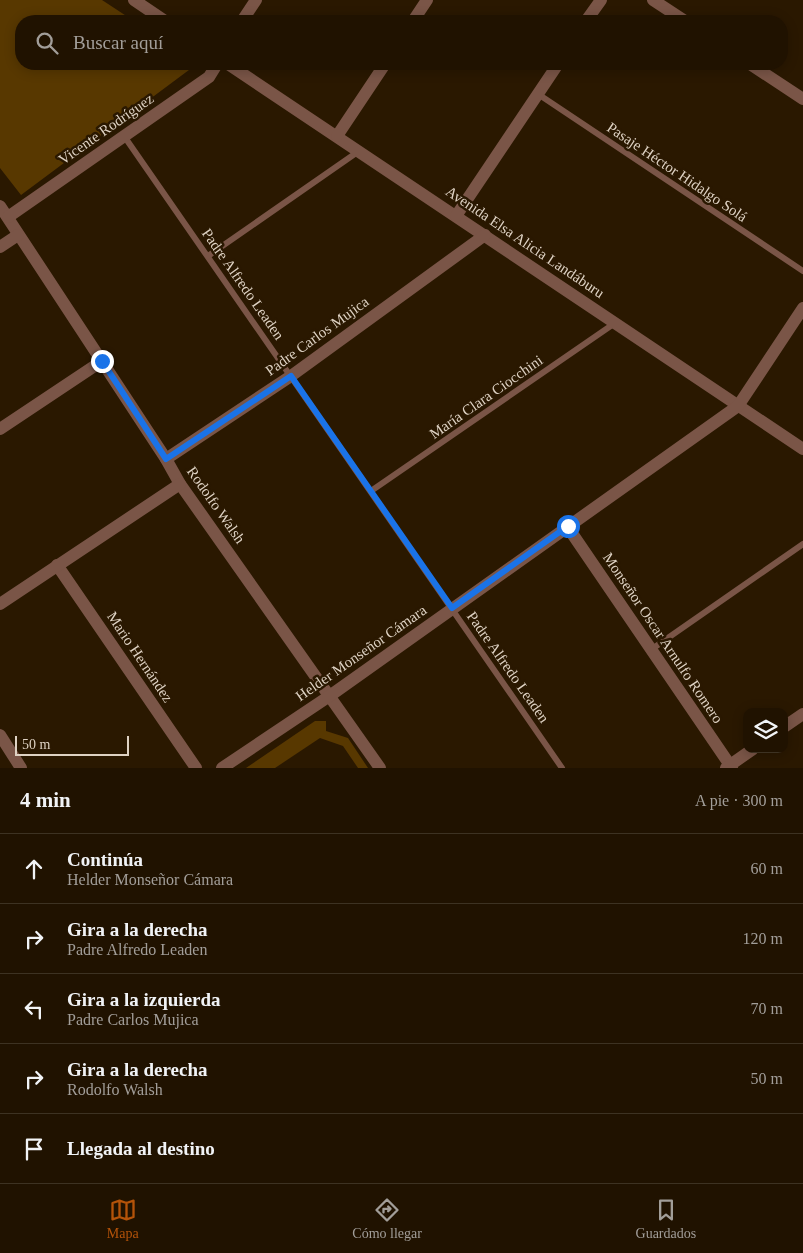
<!DOCTYPE html>
<html lang="es">
<head>
<meta charset="utf-8">
<style>
	:root { --surface:#201200; --page:#281b0a; --text:#f1f3f6; --muted:#a29e99; --line:#3d3222; --accent:#b45309 }
	body { margin:0; font-family:"Times New Roman",serif; background:var(--page); color:var(--text) }
	.controls { position:absolute; right:15px; bottom:15px; display:grid; overflow:hidden; border-radius:10px; box-shadow:0 2px 12px #0003 }
	.controls button { width:45px; height:45px; display:grid; place-items:center; padding:0; border:0; border-bottom:1px solid var(--line); background:var(--surface); color:var(--text); font:25px sans-serif }
	.scale { position:absolute; left:15px; bottom:12px; width:114px; box-sizing:border-box; padding-left:5px; border:2px solid #ded2c3; border-top:0; font-size:14px; line-height:18px; white-space:nowrap; color:#ded2c3; -webkit-text-stroke:4px #2a1800; paint-order:stroke }
	.stop { position:absolute; width:15px; height:15px; margin:-11px; border:4px solid #1a73e8; border-radius:50%; background:#fff }
	.stop.end { background:#1a73e8; border-color:#fff; box-shadow:0 1px 5px #0008 }
	.list { margin:0; padding:0; list-style:none }
	h2 { display:flex; justify-content:space-between; align-items:center; height:65px; margin:0; padding:0 20px; font-size:21px }
	h2 small { font-size:16px; font-weight:400; color:var(--muted) }
	.list li { display:grid; grid-template-columns:32px 1fr auto; gap:15px; align-items:center; box-sizing:border-box; height:70px; padding:0 20px; border-top:1px solid var(--line) }
	.list b { display:block; font-size:19px; white-space:nowrap }
	.list p { margin:0; font-size:16px; white-space:nowrap; color:var(--muted) }
	.list em { font-size:16px; font-style:normal; color:var(--muted) }
	.icon { flex:none; width:28px; height:28px; fill:none; stroke:currentColor; stroke-width:2; stroke-linecap:round; stroke-linejoin:round }
	.map { position:relative; flex:none; width:803px; height:768px; overflow:hidden }
	.search { position:absolute; background:var(--surface); box-shadow:0 2px 12px #0003; left:15px; right:15px; top:15px; height:55px; display:flex; align-items:center; gap:12px; box-sizing:border-box; padding:0 18px; border-radius:20px; color:var(--muted); font-size:19px }
	.sheet { height:415px; background:var(--surface) }
	nav { display:flex; justify-content:space-around; align-items:center; box-sizing:border-box; height:70px; border-top:1px solid var(--line); background:var(--surface); font-size:14px; color:var(--muted) }
	nav a { display:grid; justify-items:center; gap:2px }
	nav .on { color:var(--accent) }
	.map>svg:first-child { display:block }
</style>
</head>
<body>
<div class="map">
<svg width="803" height="768" viewBox="0 0 803 768">
	<rect width="100%" height="100%" fill="#2a1800"/>
	<g fill="#583800">
		<path d="M0,0H102L134,21H21V64H197L21,195L0,168Z"/>
		<path d="M315,721H326V731L348,738L368,768H358L343,746L320,738L275,768H246Z"/>
	</g>
	<g fill="none" stroke-linecap="round" stroke-linejoin="round">
		<g stroke="#7a5547" stroke-width="6">
			<path d="M538,94L803,271"/>
			<path d="M124,136L562,768"/>
			<path d="M208,256L359,151"/>
			<path d="M371,491L615,323"/>
			<path d="M652,649L803,544"/>
		</g>
		<g stroke="#7a5547" stroke-width="12">
			<path d="M134,0L165,21"/>
			<path d="M653,0L685,21"/>
			<path d="M242,21L256,0"/>
			<path d="M413,21L427,0"/>
			<path d="M586,21L601,0"/>
			<path d="M228,64L803,449"/>
			<path d="M750,64L803,99"/>
			<path d="M337,136L385,64"/>
			<path d="M0,206L166,459L180,484L380,768"/>
			<path d="M456,216L558,64"/>
			<path d="M8,217L209,77L217,64"/>
			<path d="M0,247L18,235"/>
			<path d="M0,429L102,361"/>
			<path d="M166,459L291,376L485,235"/>
			<path d="M567,526L732,768"/>
			<path d="M57,565L196,768"/>
			<path d="M0,604L180,484"/>
			<path d="M784,727L803,714"/>
			<path d="M0,735L21,768"/>
			<path d="M726,768L753,749"/>
		</g>
		<path stroke="#7a5547" stroke-width="12" d="M222,768L331,695L738,406L803,308"/>
	</g>
	<g fill="none" stroke-linecap="round" stroke-linejoin="round">
		<path stroke="#1a73e8" stroke-width="6" d="M102,361L166,459L291,376L452,608L568,526"/>
	</g>
	<g text-anchor="middle" stroke-width="5" stroke-linejoin="round" paint-order="stroke">
		<g font-size="15" fill="#ded2c3" stroke="#2a1800">
			<text transform="translate(106 129) rotate(-35)" y="5">Vicente Rodríguez</text>
			<text transform="translate(677 172) rotate(34)" y="5">Pasaje Héctor Hidalgo Solá</text>
			<text transform="translate(525 242) rotate(34)" y="5">Avenida Elsa Alicia Landáburu</text>
			<text transform="translate(243 284) rotate(55)" y="5">Padre Alfredo Leaden</text>
			<text transform="translate(317 336) rotate(-36)" y="5">Padre Carlos Mujica</text>
			<text transform="translate(486 397) rotate(-35)" y="5">María Clara Ciocchini</text>
			<text transform="translate(216 505) rotate(55)" y="5">Rodolfo Walsh</text>
			<text transform="translate(663 638) rotate(56)" y="5">Monseñor Oscar Arnulfo Romero</text>
			<text transform="translate(361 653) rotate(-35)" y="5">Helder Monseñor Cámara</text>
			<text transform="translate(140 657) rotate(56)" y="5">Mario Hernández</text>
			<text transform="translate(508 667) rotate(55)" y="5">Padre Alfredo Leaden</text>
		</g>
	</g>
</svg>
<div class="controls">
<button><svg class="icon" aria-label="layers" viewBox="0 0 24 24"><path d="M12 4l9 5-9 5-9-5zM3 14l9 5 9-5"/></svg></button>
</div>
<div class="scale">50 m</div>
<div class="stop" style="left:568px;top:526px"></div>
<div class="stop end" style="left:102px;top:361px"></div>
<div class="search"><svg class="icon" aria-label="search" viewBox="0 0 24 24"><circle cx="10" cy="10" r="6"/><path d="M15 15l6 6"/></svg>Buscar aquí</div>
</div>
<section class="sheet">
<h2>4 min<small>A pie · 300 m</small></h2>
<ul class="list">
<li><svg class="icon" aria-label="ahead" viewBox="0 0 24 24"><path d="M12 20V5M6 11l6-6 6 6"/></svg><div><b>Continúa</b><p>Helder Monseñor Cámara</p></div><em>60 m</em></li>
<li><svg class="icon" aria-label="right" viewBox="0 0 24 24"><path d="M7 20v-9h11M14 6l5 5-5 5"/></svg><div><b>Gira a la derecha</b><p>Padre Alfredo Leaden</p></div><em>120 m</em></li>
<li><svg class="icon" aria-label="left" viewBox="0 0 24 24"><path d="M17 20v-9H6M10 6l-5 5 5 5"/></svg><div><b>Gira a la izquierda</b><p>Padre Carlos Mujica</p></div><em>70 m</em></li>
<li><svg class="icon" aria-label="right" viewBox="0 0 24 24"><path d="M7 20v-9h11M14 6l5 5-5 5"/></svg><div><b>Gira a la derecha</b><p>Rodolfo Walsh</p></div><em>50 m</em></li>
<li><svg class="icon" aria-label="arrive" viewBox="0 0 24 24"><path d="M6 21V4h12l-3 4 3 4H6"/></svg><div><b>Llegada al destino</b></div></li>
</ul>
</section>
<nav>
<a class="on"><svg class="icon" aria-label="map" viewBox="0 0 24 24"><path d="M3 6l6-2 6 2 6-2v14l-6 2-6-2-6 2zM9 4v14M15 6v14"/></svg>Mapa</a>
<a><svg class="icon" aria-label="directions" viewBox="0 0 24 24"><path d="M12 3l9 9-9 9-9-9zM9 14v-3h6M13 9l2 2-2 2"/></svg>Cómo llegar</a>
<a><svg class="icon" aria-label="saved" viewBox="0 0 24 24"><path d="M7 4h10v16l-5-4-5 4z"/></svg>Guardados</a>
</nav>
</body>
</html>
